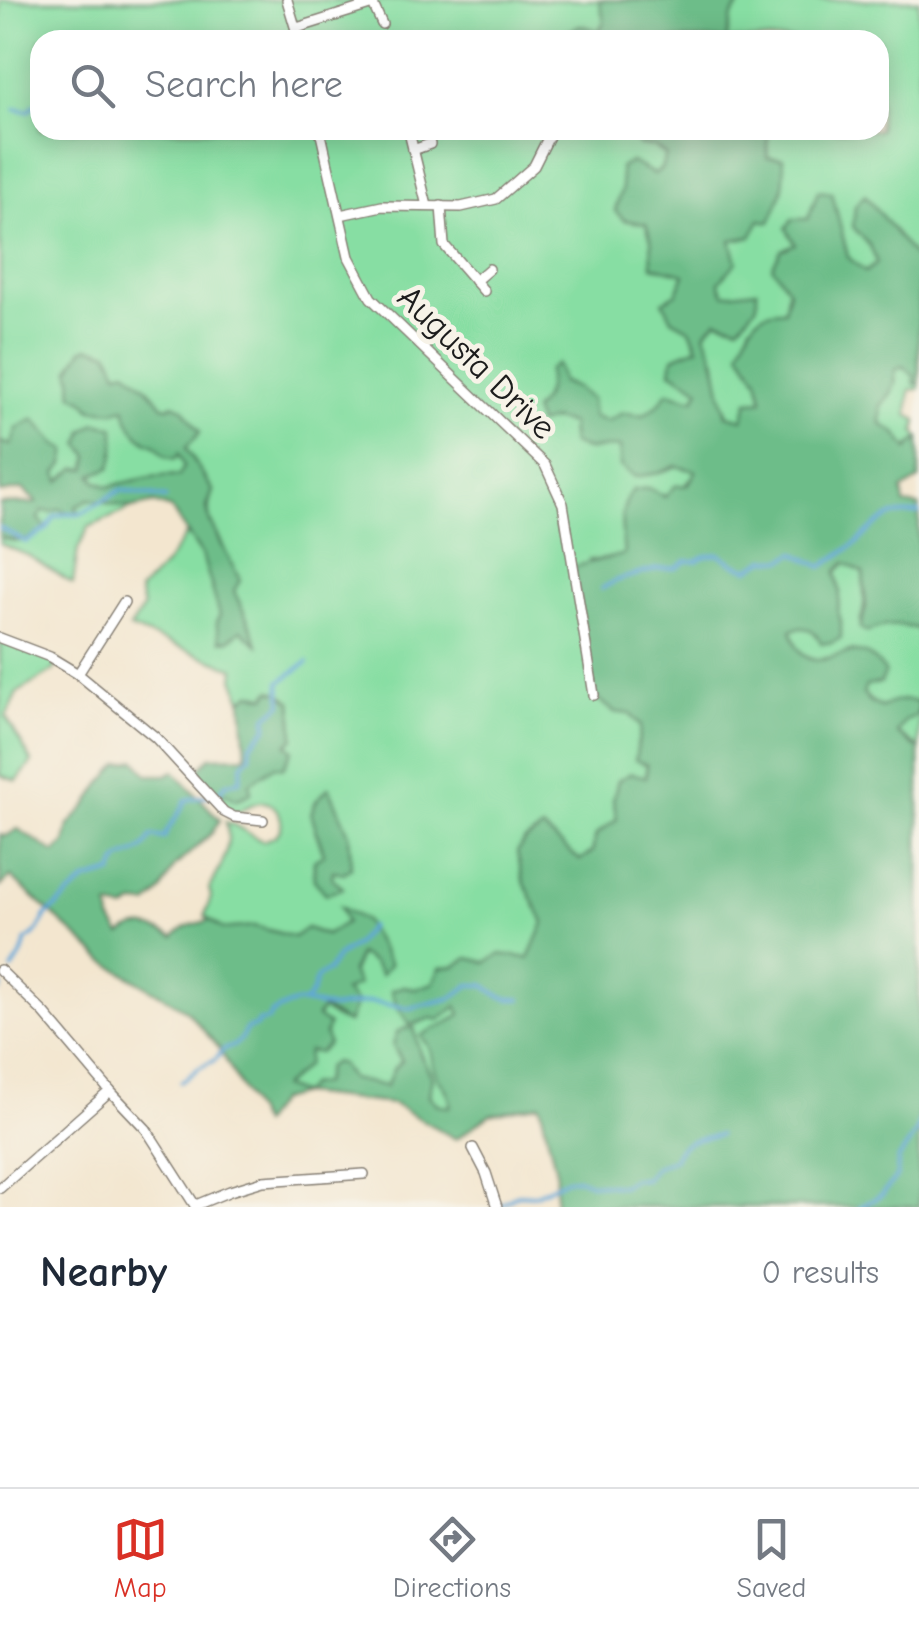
<!DOCTYPE html>
<html lang="en">
<head>
<meta charset="utf-8">
<style>
	:root { --surface:#fff; --page:#f2f2f3; --text:#1f2937; --muted:#747a83; --line:#e0e1e3; --accent:#d93025 }
	body { margin:0; font-family:"Comic Neue",sans-serif; background:var(--page); color:var(--text) }
	.list { margin:0; padding:0; list-style:none }
	h2 { display:flex; justify-content:space-between; align-items:center; height:130px; margin:0; padding:0 40px; font-size:42px }
	h2 small { font-size:32px; font-weight:400; color:var(--muted) }
	.icon { flex:none; width:55px; height:55px; fill:none; stroke:currentColor; stroke-width:2; stroke-linecap:round; stroke-linejoin:round }
	.map { position:relative; flex:none; width:919px; height:1207px; overflow:hidden }
	.search { position:absolute; background:var(--surface); box-shadow:0 5px 25px #0003; left:30px; right:30px; top:30px; height:110px; display:flex; align-items:center; gap:25px; box-sizing:border-box; padding:0 35px; border-radius:30px; color:var(--muted); font-size:38px }
	.sheet { height:280px; background:var(--surface) }
	nav { display:flex; justify-content:space-around; align-items:center; box-sizing:border-box; height:140px; border-top:2px solid var(--line); background:var(--surface); font-size:28px; color:var(--muted) }
	nav a { display:grid; justify-items:center; gap:5px }
	nav .on { color:var(--accent) }
	.map>svg:first-child { display:block }
</style>
</head>
<body>
<div class="map">
<svg width="919" height="1207" viewBox="0 0 919 1207">
	<rect width="100%" height="100%" fill="#f7f3e8"/>
	<filter id="ink" filterUnits="userSpaceOnUse"><feTurbulence type="fractalNoise" baseFrequency=".01" numOctaves="2"/><feDisplacementMap in="SourceGraphic" scale="20" xChannelSelector="R" yChannelSelector="G"/><feConvolveMatrix kernelMatrix="1 2 1 2 8 2 1 2 1" color-interpolation-filters="sRGB"/></filter>
	<filter id="wash" filterUnits="userSpaceOnUse"><feTurbulence type="fractalNoise" baseFrequency=".0048" numOctaves="4" result="noise"/><feDisplacementMap in="SourceGraphic" scale="40" xChannelSelector="R" yChannelSelector="G"/><feGaussianBlur stdDeviation="2.25" result="paint"/><feColorMatrix in="noise" values="0 0 0 0 0 0 0 0 0 0 0 0 0 0 0 0 0 1.4 0 .05"/><feComposite in="paint" operator="in"/></filter>
	<g filter="url(#wash)">
		<rect width="100%" height="100%" fill="#f3e6cf"/>
		<g fill="#87dea3" stroke="#527d60" stroke-width="2.5" fill-rule="evenodd">
			<path d="M0,0H599L605,21L598,31L580,25L569,32L573,40H40V130H631L639,145L654,147L666,155L661,169L654,174L631,162L615,211L624,220L646,224L651,239L685,274L677,293L672,319L690,329L698,348L671,371L700,388L694,399L657,406L643,415L623,413L607,421L593,417L576,388L562,382L557,365L548,371L549,385L545,399L553,420L570,423L572,444L589,450L621,446L659,473L676,466L696,471C677,502 664,497 633,490C617,513 622,529 625,554L609,560H589L630,714L641,727L637,746L647,765L646,777L613,800L617,819L596,835L593,852L580,860L543,830L563,952L415,989L404,986L416,1024L457,1005L462,1014L432,1048L437,1077L451,1096V1108L437,1104L429,1096L432,1077L420,1054L414,1028L396,1052L402,1061L394,1068L386,1087L350,1079L347,1072L327,1067L323,1083L302,1094L281,1087L307,1051L317,1018L322,1009L332,1017L348,1023L344,991L360,953L374,964H390L364,920L342,908L347,922L326,935L307,928L294,937L254,926L223,930L205,916L211,896L209,889C221,869 233,845 226,822C241,826 249,836 263,841C268,839 275,837 278,833C287,821 276,801 261,802C254,802 244,809 237,812L223,805L218,797L226,794L250,793V783L275,766L283,767L289,756L286,745L294,738L292,702L251,693L242,700L234,678L235,669L130,628L143,608L139,591L165,565L187,533L202,555L229,640L241,630L256,643C252,624 240,610 234,591C230,578 230,563 225,551C215,524 202,522 213,490L185,448L200,431L169,407L163,406C150,388 137,380 118,372L109,352C79,346 87,346 70,369L74,379L72,387L92,409L114,411L126,407L147,442L178,452L184,466L179,476C161,473 126,482 108,487L97,482L92,476L100,471L114,427L96,423L84,431L89,456L87,469L60,481L56,473L57,445L34,419L11,445L0,442ZM315,830L349,834L351,868L333,871L327,894L314,879V862L324,854Z"/>
			<path d="M743,0H919V263L865,195L854,227L870,246L878,263L865,273L848,257L832,194L808,220L796,245L784,311L751,324L741,350L758,379L763,400L743,419L728,415L718,387L716,360L711,352L705,333L717,320L723,294L719,282L730,240L767,158L768,137L760,130H879V40H726L732,16Z"/>
			<path d="M903,366L915,376L914,383L919,384V389L910,390L908,415L917,420L915,432L919,438L908,449L896,433L881,424V406L890,395L895,383V371Z"/>
			<path d="M89,499L132,508L89,527L78,549L73,584L27,555L0,544V537L15,542L39,518L42,511L51,512L61,509L79,513L75,507Z"/>
			<path d="M845,563L863,573C863,592 867,604 860,622L868,631C881,624 905,624 919,630V748L897,733L905,721C891,712 874,706 863,693L866,686L853,650C821,662 801,668 790,629C801,627 808,626 816,634L841,622L838,611L840,593L836,572Z"/>
			<path d="M2,639L59,662L53,671L17,693L6,717L32,762L17,781L0,775V651Z"/>
		</g>
		<g fill="#6dbd89" stroke="#446c52" stroke-width="2.5">
			<path d="M599,0H743L732,16L726,40H573L568,32L580,25L599,31L604,21Z"/>
			<path d="M631,130H760L768,137L767,157L783,158C787,183 781,199 770,222L760,220L751,237L731,240L737,262L719,282L724,294L757,290V305L739,326L717,320L705,333C708,343 714,354 716,365C720,384 721,396 727,415L743,419L748,401L763,400L758,379L740,351C750,326 754,309 784,310L789,290L772,267L781,250L795,244L786,228L792,219H808L818,191L832,193L848,257L865,272L877,263L870,246L853,227L855,206L865,195L919,263V384L914,383V376L903,366L895,370V383L890,395L881,406V424L896,433L908,449L919,438V480L902,490L904,504L919,506V630C904,623 882,624 868,632L860,628L866,607L863,573L845,563L836,572L840,593L838,611L841,622V638L831,643H821C814,629 806,625 791,630C811,701 851,616 885,673L881,683L866,686L863,694L871,703L882,707C894,700 906,697 919,703L917,715L905,721L897,733L915,747L919,748V1207H555L556,1171L540,1104L489,1115L456,1139L393,1104L302,1094L279,1100L261,1124L219,1048L186,1010L104,961L11,877L0,887V834L6,836L18,829L55,853L65,843L69,825L88,804L101,784L119,764L136,760L148,775H166L174,771L220,820L212,833L174,867L162,890L148,905L134,904L125,910L109,907L111,920L121,935C139,920 154,928 174,937C188,922 193,926 210,920L223,929L254,926L294,937L307,928L326,935L346,922L340,907L364,920L390,964L381,975L374,964L359,954L351,972L358,985L344,991L356,1003L348,1023L322,1009L317,1017L328,1025L325,1034L328,1044L319,1053L308,1051L307,1065L282,1087L302,1094L309,1085L323,1083L327,1067L334,1062L341,1064L350,1079L386,1086L394,1068L402,1061L393,1045L397,1032L406,1028H414L420,1054L432,1077L429,1096L437,1104L450,1107C451,1092 444,1089 437,1076C428,1059 437,1054 421,1036C434,1026 450,1025 461,1014L457,1006L439,1020L432,1018L410,1025L398,1008L391,990L404,986L415,989L433,983L440,968L455,966L468,958L486,962L501,954L529,958L544,923L523,880L517,852L524,841L543,829L580,860L592,852L596,835L617,819L613,800L618,780L631,773L646,777L647,765L635,760L641,726L630,714L614,712L594,695L573,568C590,560 607,560 624,554C622,529 617,512 633,490L649,488L665,497L675,486L688,485L696,471L676,466L659,473L635,477L620,466V447L588,449L572,444L570,423L553,420L538,424L533,411C546,398 549,389 548,370L557,364L562,382L576,388L591,399L593,417L607,421L623,413L643,415L657,406L668,392L694,399L700,389L671,371L673,357L698,347L690,329L672,319L663,301L677,293L685,274L652,266L651,239L646,224L624,220L615,211L622,189L620,167L631,162L654,174L661,169L666,155L654,147L638,145Z"/>
			<path d="M89,347L109,352L118,372L126,370C140,380 153,392 163,406L169,407L173,404L183,408L200,432L186,448L213,491L207,507L210,522L240,580L234,591C242,609 252,626 258,645L241,630L229,640L220,641L216,622L220,615L202,555L171,509L154,503L132,508L89,499L76,507L80,514L67,513L61,509L51,512L42,511L39,519L47,529C27,541 23,545 0,537V504L37,503L23,489L0,493V442L11,445L17,428L34,419L57,445L67,450L64,464L57,473L60,481L77,468L87,469L89,456L80,444L84,431L96,423L114,427C116,442 116,455 110,468L92,475L97,482L108,487C127,482 160,473 179,476L184,466L179,454L175,459C159,455 165,453 155,445C153,443 150,443 148,442C135,435 127,421 125,408L114,411L92,409L84,400L73,395C71,385 74,379 70,370L83,349Z"/>
			<path d="M271,690L279,692L292,702L294,738L287,745L293,750L283,768L275,766L250,783L251,793L236,800L226,794L218,797L196,773L210,757L246,756L242,700L251,693L266,697Z"/>
			<path d="M329,787L349,834L351,868L344,873L333,871L332,878L343,888L326,894L314,880V861L324,854L311,813L316,801Z"/>
		</g>
		<g fill="none" stroke-linecap="round" stroke-linejoin="round">
			<g stroke="#61a7d7" stroke-width="4">
				<path d="M15,109L29,111L34,105H40"/>
				<path d="M0,528L26,542L47,529L54,517L68,513L80,514L121,490L166,498"/>
				<path d="M601,589L617,580L657,569L676,568L686,561H696L705,556L719,554L735,564L749,569L766,559L783,560L795,553L822,567L858,542L877,524L893,515L919,513"/>
				<path d="M12,970L21,956L26,941L37,932L46,916L85,881L113,873C120,851 128,860 142,849C147,846 149,840 152,836L164,838C170,822 180,816 186,800L219,793L226,784L240,780L242,765L250,756L251,744L267,728V717L282,704L280,682L308,662"/>
				<path d="M0,991L2,986"/>
				<path d="M304,1003L333,1008L371,1002L410,1008L452,998L469,985H484L498,995L509,999H521"/>
				<path d="M181,1082L199,1068L215,1060L224,1049C236,1047 241,1040 246,1029L256,1026L258,1022L268,1020L271,1014C279,1010 294,1000 303,1003C321,989 306,980 328,971L337,957L355,945L370,926"/>
				<path d="M497,1207L518,1194L534,1195L567,1179L578,1178L590,1183L622,1186L633,1179H645L655,1167L674,1159C682,1138 699,1139 719,1135"/>
				<path d="M860,1207L882,1195L897,1176L898,1160L917,1131L919,1122"/>
			</g>
		</g>
	</g>
	<g filter="url(#ink)">
		<g fill="none" stroke-linecap="round" stroke-linejoin="round">
			<g stroke="#888176" stroke-width="12">
				<g id="minor">
					<path d="M287,0L299,40"/>
					<path d="M371,0L382,24"/>
					<path d="M297,28L373,4"/>
					<path d="M320,130L349,257L371,298L545,465L563,504L594,695"/>
					<path d="M409,132L427,206"/>
					<path d="M413,150L430,144"/>
					<path d="M441,206L444,245L484,291"/>
					<path d="M340,215L382,206L461,207L496,199L534,166L552,130"/>
					<path d="M475,281L489,269"/>
					<path d="M0,638L50,657L78,674L155,737L224,812L234,817L263,820"/>
					<path d="M78,674L124,602"/>
					<path d="M0,970L44,1013L110,1091L146,1129L196,1207"/>
					<path d="M473,1148L486,1173L497,1207"/>
					<path d="M0,1188L110,1091"/>
					<path d="M196,1205L230,1191L263,1181L364,1174"/>
				</g>
			</g>
			<use href="#minor" stroke="#fff" stroke-width="9"/>
		</g>
	</g>
	<g text-anchor="middle" stroke-width="10" stroke-linejoin="round" paint-order="stroke">
		<g font-size="35" fill="#1c1c1c" stroke="#f7f3e8">
			<text transform="translate(477 362) rotate(44)" y="12">Augusta Drive</text>
		</g>
	</g>
</svg>
<div class="search"><svg class="icon" aria-label="search" viewBox="0 0 24 24"><circle cx="10" cy="10" r="6"/><path d="M15 15l6 6"/></svg>Search here</div>
</div>
<section class="sheet">
<h2>Nearby<small>0 results</small></h2>
<ul class="list">
</ul>
</section>
<nav>
<a class="on"><svg class="icon" aria-label="map" viewBox="0 0 24 24"><path d="M3 6l6-2 6 2 6-2v14l-6 2-6-2-6 2zM9 4v14M15 6v14"/></svg>Map</a>
<a><svg class="icon" aria-label="directions" viewBox="0 0 24 24"><path d="M12 3l9 9-9 9-9-9zM9 14v-3h6M13 9l2 2-2 2"/></svg>Directions</a>
<a><svg class="icon" aria-label="saved" viewBox="0 0 24 24"><path d="M7 4h10v16l-5-4-5 4z"/></svg>Saved</a>
</nav>
</body>
</html>
